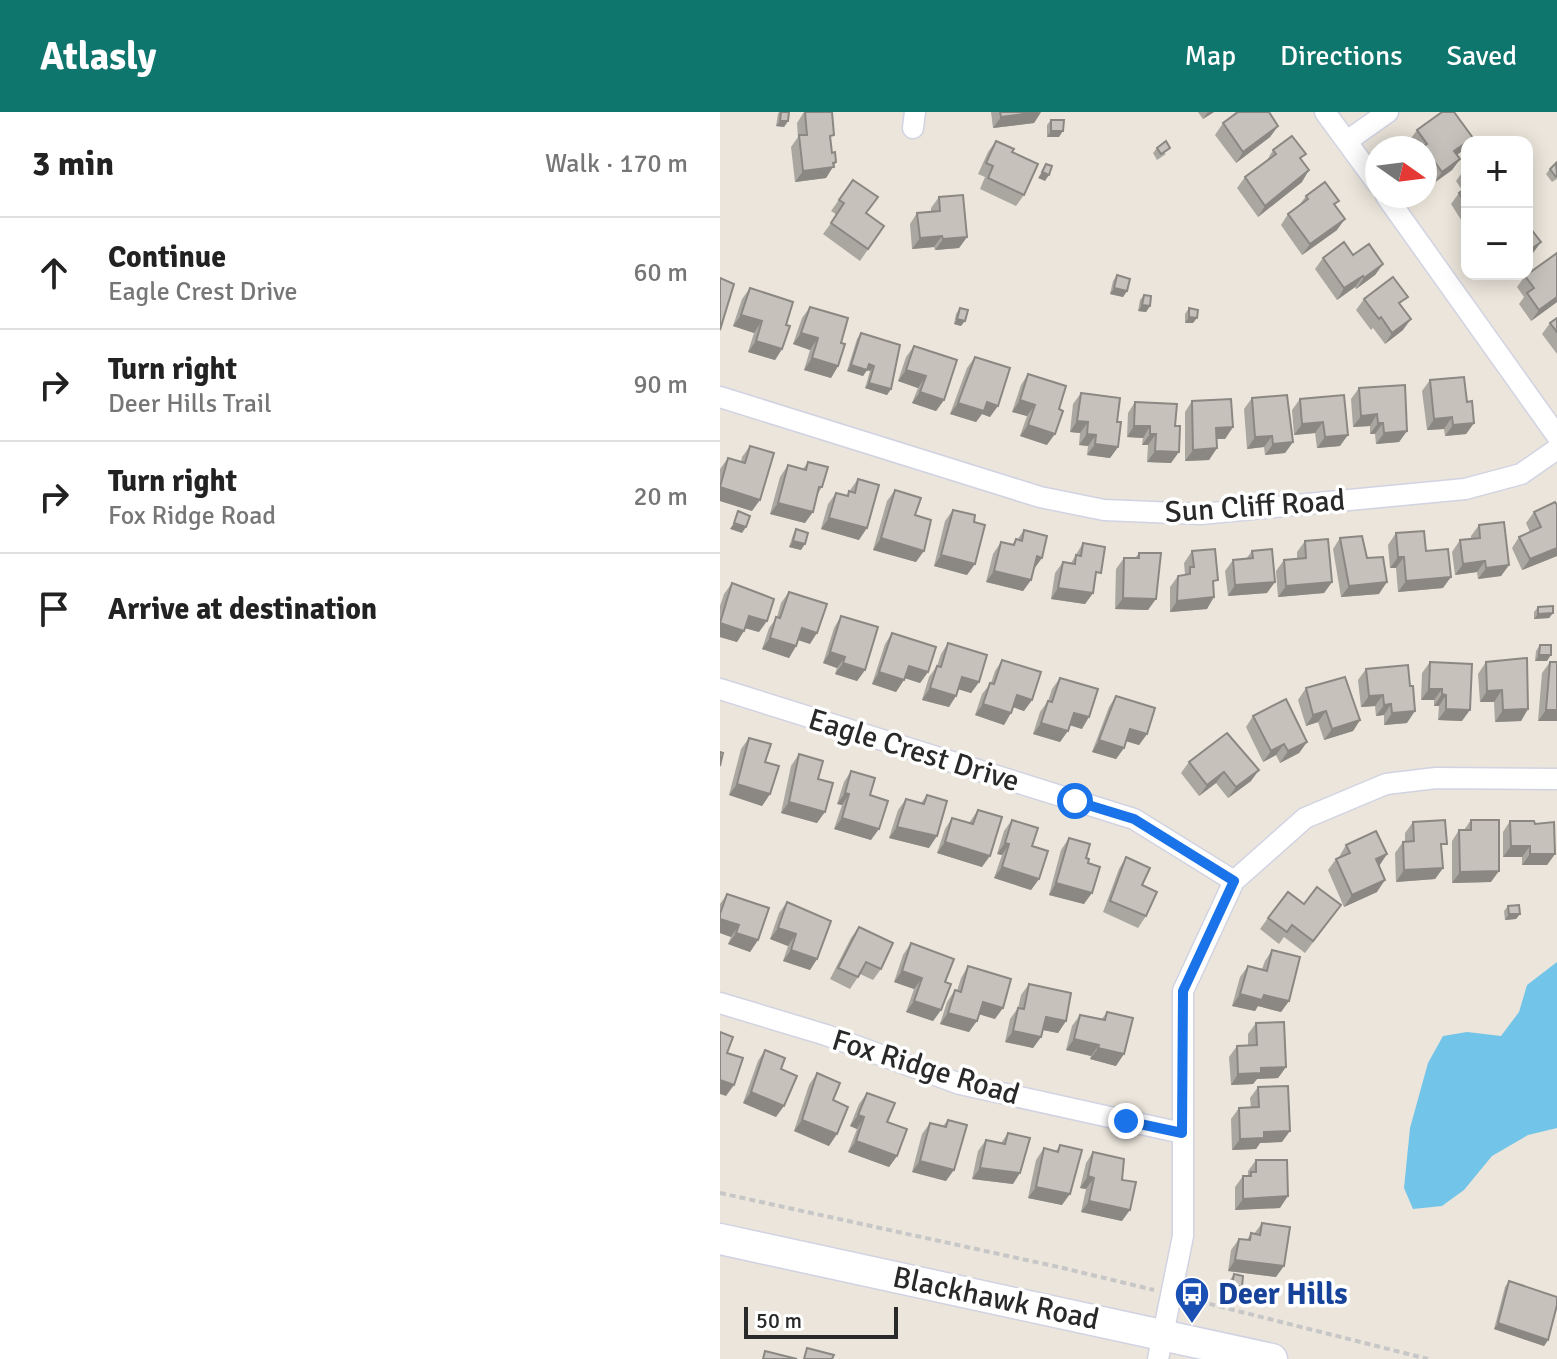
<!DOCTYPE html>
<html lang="en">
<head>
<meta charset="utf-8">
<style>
	:root { --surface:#fff; --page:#f2f2f2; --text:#222; --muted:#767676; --line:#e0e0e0; --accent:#0f766e }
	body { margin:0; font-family:Signika,sans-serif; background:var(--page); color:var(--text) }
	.controls { position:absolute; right:24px; top:24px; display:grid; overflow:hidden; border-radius:16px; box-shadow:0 4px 20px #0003 }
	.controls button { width:72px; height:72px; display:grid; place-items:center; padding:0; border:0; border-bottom:2px solid var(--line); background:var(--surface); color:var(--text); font:40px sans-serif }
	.compass { position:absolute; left:645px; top:24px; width:72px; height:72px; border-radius:50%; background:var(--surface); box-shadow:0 4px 20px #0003; rotate:104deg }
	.scale { position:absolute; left:24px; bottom:20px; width:154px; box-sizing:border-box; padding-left:8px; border:4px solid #292929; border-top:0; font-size:22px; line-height:28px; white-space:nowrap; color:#292929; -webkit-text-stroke:6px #fff; paint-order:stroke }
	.stop { position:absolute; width:24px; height:24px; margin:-18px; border:6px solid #1a73e8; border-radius:50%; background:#fff }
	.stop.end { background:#1a73e8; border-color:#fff; box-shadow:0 2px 8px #0008 }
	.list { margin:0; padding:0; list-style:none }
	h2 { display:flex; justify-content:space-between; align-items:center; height:104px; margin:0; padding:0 32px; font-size:34px }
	h2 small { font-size:26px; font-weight:400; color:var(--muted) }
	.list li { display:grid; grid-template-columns:52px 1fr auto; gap:24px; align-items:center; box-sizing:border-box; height:112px; padding:0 32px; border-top:2px solid var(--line) }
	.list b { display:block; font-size:30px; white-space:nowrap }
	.list p { margin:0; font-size:26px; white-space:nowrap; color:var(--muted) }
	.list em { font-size:26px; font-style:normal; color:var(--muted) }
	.icon { flex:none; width:44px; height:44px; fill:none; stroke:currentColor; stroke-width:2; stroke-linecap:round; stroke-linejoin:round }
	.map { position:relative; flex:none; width:837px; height:1247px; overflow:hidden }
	header { display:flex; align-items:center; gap:48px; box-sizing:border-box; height:112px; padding:0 40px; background:var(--accent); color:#fff }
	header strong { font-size:38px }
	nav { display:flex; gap:44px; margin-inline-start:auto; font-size:28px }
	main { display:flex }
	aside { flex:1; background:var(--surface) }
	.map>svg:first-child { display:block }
</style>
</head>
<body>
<header>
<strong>Atlasly</strong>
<nav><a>Map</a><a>Directions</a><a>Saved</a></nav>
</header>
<main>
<aside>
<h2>3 min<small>Walk · 170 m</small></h2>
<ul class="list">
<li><svg class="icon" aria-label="ahead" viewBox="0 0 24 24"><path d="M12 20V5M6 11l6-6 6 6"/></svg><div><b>Continue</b><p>Eagle Crest Drive</p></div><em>60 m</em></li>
<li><svg class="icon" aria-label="right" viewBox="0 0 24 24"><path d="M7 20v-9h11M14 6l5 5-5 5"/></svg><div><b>Turn right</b><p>Deer Hills Trail</p></div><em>90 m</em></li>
<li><svg class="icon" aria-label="right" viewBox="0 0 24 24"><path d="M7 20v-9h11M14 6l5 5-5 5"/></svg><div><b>Turn right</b><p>Fox Ridge Road</p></div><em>20 m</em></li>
<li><svg class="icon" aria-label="arrive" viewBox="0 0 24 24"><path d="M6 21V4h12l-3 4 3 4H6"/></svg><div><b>Arrive at destination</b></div></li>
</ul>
</aside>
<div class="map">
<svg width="837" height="1247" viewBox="0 0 837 1247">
	<rect width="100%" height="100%" fill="#ebe5db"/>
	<path fill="#72c5e9" d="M837,850V1016L808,1023L772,1044L744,1078L722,1094L693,1097L684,1076L690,1016L708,951L723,924L747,920L781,924L799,900L807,873Z"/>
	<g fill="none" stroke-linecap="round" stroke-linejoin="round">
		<g stroke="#d1d3e2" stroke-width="23">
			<g id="street">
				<path d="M605,0L657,71"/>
				<path d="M193,16L195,0"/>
				<path d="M627,29L668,0"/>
				<path d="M666,84L837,324"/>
				<path d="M0,285L320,385L384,398L481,402L745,377L801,362L837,337"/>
				<path d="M0,577L414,707L514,769"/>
				<path d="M0,891L106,923L240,972L462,1021"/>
				<path d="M438,1247L463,1124V879L514,769L585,706L666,672L716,666L837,667"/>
			</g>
		</g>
		<g stroke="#d1d3e2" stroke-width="33">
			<path id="secondary" d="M0,1127L552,1247"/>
		</g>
		<g stroke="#c7c7c7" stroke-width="4" stroke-dasharray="6 4" stroke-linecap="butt">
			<path d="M0,1081L343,1156L434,1178"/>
			<path d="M470,1187L708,1247"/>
		</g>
		<use href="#street" stroke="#fff" stroke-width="20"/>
		<use href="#secondary" stroke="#fff" stroke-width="30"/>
	</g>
	<g fill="#aaa7a1">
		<path d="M59,0H69L68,9L64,15L56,14L58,2Z"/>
		<path d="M84,0L111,28L112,41L116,50L106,66L75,70L71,35L78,25L77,11Z"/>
		<path d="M271,0H321L314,11L273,16Z"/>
		<path d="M478,0H494L483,7Z"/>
		<path d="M516,0H550L549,2L558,14L550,25L516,51L495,23L503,11Z"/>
		<path d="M331,8L339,25H327V13Z"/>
		<path d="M697,18L750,30L745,37L737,43L740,47L732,58L714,71L705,59V36H694L689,29Z"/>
		<path d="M276,29L292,40L304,83L296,94L260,77L265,65L258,62L268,40Z"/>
		<path d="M437,36L446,42L437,48L433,41Z"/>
		<path d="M553,38L582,48V70L538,105L517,76L525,65L546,50Z"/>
		<path d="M747,56V113L745,114L731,92L739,81L742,78L736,69L744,58Z"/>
		<path d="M830,57L837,67L832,70L826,62Z"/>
		<path d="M133,68L146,101L164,114L140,149L103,122L117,103L111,99Z"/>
		<path d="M586,84L619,89L615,93L617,118L582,143L561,113L568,102L578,95Z"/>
		<path d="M219,85L247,125L239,136L215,138L214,135L192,137L190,112L197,101L211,100V96Z"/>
		<path d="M837,141V190L811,209L799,192L804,185L797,175L805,164Z"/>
		<path d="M633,143L663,152L655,163L636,177L635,175L617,188L595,157L603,146Z"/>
		<path d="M397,163L407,179L403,185L390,182L393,169Z"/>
		<path d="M30,176L62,237L55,248L28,240L34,221L13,214L22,187Z"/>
		<path d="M424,183L430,194L426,200L418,199L420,188Z"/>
		<path d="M644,187L681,194L683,218L665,232L653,216L651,218L636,198Z"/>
		<path d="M90,195L121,231L118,254L111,266L84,258L90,238L73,232L82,206Z"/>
		<path d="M240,196L241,214L234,212L236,202Z"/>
		<path d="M469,196L473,211H465V202Z"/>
		<path d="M837,206V242L822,222L830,211Z"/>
		<path d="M141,221L171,277L167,283L145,276L150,259L147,258L143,264L127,259L137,227Z"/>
		<path d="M194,234L224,288L216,299L192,291L198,276L178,269L186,245Z"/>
		<path d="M255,245L270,305L262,302L256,310L230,302L247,256Z"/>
		<path d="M308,262L327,333L300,324L307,304L292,300L301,273Z"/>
		<path d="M710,268L747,290L754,311L746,322L725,324L724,317L707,318L702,279Z"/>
		<path d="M639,276L687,319L679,330L656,332L655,322H650V314L633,315L631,287Z"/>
		<path d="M361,281L397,310L398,335L390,346L367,343L368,334L359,333L360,321L350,320L353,292Z"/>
		<path d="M624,283L620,334L597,336L595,321L574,323L572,298L580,287Z"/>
		<path d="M532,286L573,330L565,341L545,343L544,335L527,337L524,297Z"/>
		<path d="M472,289L513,315L505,327H497V336L489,348L465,349V300Z"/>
		<path d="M415,290L457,292L451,351L427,350L428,333H422L423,326L407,325L408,301Z"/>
		<path d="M30,334L32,399L0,389V357L8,346L21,350L22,345Z"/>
		<path d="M88,350L102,375L97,383L85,411L50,402L60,365L68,353L83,357Z"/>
		<path d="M138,367L139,428L101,417L108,392L116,381L126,384Z"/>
		<path d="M175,378L195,403L196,450L153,438L167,389Z"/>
		<path d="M837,393V444L802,458L792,436L799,425L810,420L806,411L814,400Z"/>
		<path d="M233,398L254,410L247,463L214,454L225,409Z"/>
		<path d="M759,413L789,453L781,464L758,467L757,460L735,463L732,440L740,428L751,427V424Z"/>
		<path d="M76,417L81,438L69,435L73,423Z"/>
		<path d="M304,418L314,457L311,468L303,479L266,470L273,442L281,430L292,433L296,427L297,428Z"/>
		<path d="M676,421L706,439L723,476L678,480L676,456H670L668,433Z"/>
		<path d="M620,426L647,446L659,482L621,485L613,437Z"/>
		<path d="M585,429L612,470L604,481L558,485L556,459L564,448L577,447V440Z"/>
		<path d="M363,431L374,470L373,481L365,492L331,487L335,461L343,450L351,451Z"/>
		<path d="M472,439L494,474L487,497L450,500V475L458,464L464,463L465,462L464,451Z"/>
		<path d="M532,439L547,481L508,484L505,459L513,448L526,447Z"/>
		<path d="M419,441L428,498L395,497L396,457L404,446H415Z"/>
		<path d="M12,471L39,520L25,516L17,530L0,525V494L4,482Z"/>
		<path d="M69,480L90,532L78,528L76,534L69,546L42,537L49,516L57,505L61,491Z"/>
		<path d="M818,495L833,501L829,506L814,507V500Z"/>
		<path d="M121,504L145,558L137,569L115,562L117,556L103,551L114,516Z"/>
		<path d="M172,521L208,560L200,571L185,566L176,580L152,572L165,532Z"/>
		<path d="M228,531L259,570L251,581L239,577L229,595L202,588L209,565L217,554L221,542Z"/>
		<path d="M820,533L827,549H815L816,539Z"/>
		<path d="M282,548L312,588L304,599L293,595L284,613L255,603L262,582L271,571L275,559Z"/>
		<path d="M710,550L742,609L718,608L719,594H714V588H701L702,561Z"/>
		<path d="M766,550L808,597L801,609L775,610L774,590H760L758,562Z"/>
		<path d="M830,550L837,609H818L822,561Z"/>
		<path d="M646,557L687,611L664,613V603L656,604L655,594L641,595L638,568Z"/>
		<path d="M340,566L362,617L350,613L340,630L313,622L320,600L328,589L332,577Z"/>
		<path d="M586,576L640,608L633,619L604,628L598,610L586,614L578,588Z"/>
		<path d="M396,584L427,622L419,633L406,629L404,636L396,647L372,640L389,595Z"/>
		<path d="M533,604L587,630L579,641L560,651L556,643L543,650L526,615Z"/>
		<path d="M29,626L45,650L50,682L42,694L9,683L21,637Z"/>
		<path d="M79,642L98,667L97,711L61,701L71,654Z"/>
		<path d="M469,650L531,669L508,686L496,671L479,684L461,661Z"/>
		<path d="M131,659L151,728L114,717L122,693L117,692L124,670Z"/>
		<path d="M207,683L209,736L169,726L178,698L186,687L201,691Z"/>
		<path d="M258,698L262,755L217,741L225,717L232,706L249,711Z"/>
		<path d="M292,708L312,734L319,767L311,778L274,766L282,743L277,742L284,719Z"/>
		<path d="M751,708L771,770L732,771V729L739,718H744Z"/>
		<path d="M790,709L815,712L835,742L827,753H802V745H783V720Z"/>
		<path d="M693,710L722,739L723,756L715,767L676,770L675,741L683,730H685V721Z"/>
		<path d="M349,726L366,746L368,751L364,792L329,783L341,738Z"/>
		<path d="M626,733L667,742L659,754L657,780L624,795L608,758L616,747L619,745Z"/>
		<path d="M406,745L422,773L426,804L418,816L383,800L399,757Z"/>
		<path d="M7,782L38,828L30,840L8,832L11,825L0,821V792Z"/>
		<path d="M67,790L97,847L90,858L63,849L68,834L50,827L59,801Z"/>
		<path d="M584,792L613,804L585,841L564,825L559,832L540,817L548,806Z"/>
		<path d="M788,794L800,802L796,807L785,808L784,799Z"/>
		<path d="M139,815L161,857L153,868L140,862L130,877L110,867L131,826Z"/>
		<path d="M191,831L225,870L221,898L213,909L186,900L194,877L174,870L183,843Z"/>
		<path d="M552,838L569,889L561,900L538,894L535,899L512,894L520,865L528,854L542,857L545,849Z"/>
		<path d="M248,854L275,907L259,902L249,920L220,912L227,890L235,878L237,879L241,866Z"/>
		<path d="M309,872L346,909L338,921L323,918L321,925L313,936L285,930L290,907L298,896L301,883Z"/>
		<path d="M387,900L396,954L370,947L371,944L346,938L352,914L360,903L381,908Z"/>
		<path d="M536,911L566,955L558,966L537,967L533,972L511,973L509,945L517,934L528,933V922Z"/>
		<path d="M45,938L61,957L56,1005L23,991L38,949Z"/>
		<path d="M97,961L113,988L109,1034L74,1019L89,973Z"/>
		<path d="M538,975L562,1030L540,1031L536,1037L512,1038L511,1007L519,996H531L530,986Z"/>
		<path d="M147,981L177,1044L169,1055L128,1040L137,1017L130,1014L139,992Z"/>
		<path d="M228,1008L226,1069L192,1060L202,1022L210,1011L223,1014Z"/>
		<path d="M288,1021L293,1072L252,1067L258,1039L266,1028L281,1031Z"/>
		<path d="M340,1033L342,1093L308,1086L316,1048L324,1036L336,1039Z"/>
		<path d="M373,1040L402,1068V1109L361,1100L366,1077L360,1076L366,1051Z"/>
		<path d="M536,1048L560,1096L515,1098V1075L523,1064H528V1059Z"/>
		<path d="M542,1111L556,1165L508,1159L511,1138L519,1127L527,1128L531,1121L534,1122Z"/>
		<path d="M514,1162L518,1181L508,1179L510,1168Z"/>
		<path d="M789,1169L828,1228L824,1234L774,1217L785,1175Z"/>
	</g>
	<g fill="#8b8883">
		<path d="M321,0L314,11L273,16L281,5Z"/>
		<path d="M488,0H494L483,7Z"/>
		<path d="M60,9H68L64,15L56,14Z"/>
		<path d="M558,14L550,25L516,51L523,40Z"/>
		<path d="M331,19H343L339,25H327Z"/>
		<path d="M753,26L750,30H747V34L745,37L726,50L734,39Z"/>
		<path d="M740,47L732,58L714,71L722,60Z"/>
		<path d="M116,50L106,66L75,70L83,59Z"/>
		<path d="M589,58L582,70L538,105L545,94Z"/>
		<path d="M322,60L329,63L325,69L318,66Z"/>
		<path d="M625,107L617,118L582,143L590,132Z"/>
		<path d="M222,124L214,135L192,137L200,126Z"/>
		<path d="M247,125L239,136L215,138L223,127Z"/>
		<path d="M821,130L813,141L807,145V140Z"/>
		<path d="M663,152L655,163L636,177L644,166Z"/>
		<path d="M643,164L635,175L617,188L624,176Z"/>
		<path d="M394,176L407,179L403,185L390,182Z"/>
		<path d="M837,185V190L811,209L819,198Z"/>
		<path d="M422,193L430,194L426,200L418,199Z"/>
		<path d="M21,203L42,209L34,221L13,214Z"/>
		<path d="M469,205L477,206L473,211H465Z"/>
		<path d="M237,207L245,209L241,214L234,212Z"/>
		<path d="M691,207L683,218L665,232L672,221Z"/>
		<path d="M81,221L98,226L90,238L73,232Z"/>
		<path d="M36,229L62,237L55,248L28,240Z"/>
		<path d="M92,246L118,254L111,266L84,258Z"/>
		<path d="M149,252L154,254L150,259L147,258L143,264L127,259L131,253Z"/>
		<path d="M186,258L206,264L198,276L178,269Z"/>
		<path d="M149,271L171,277L167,283L145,276Z"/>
		<path d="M200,280L224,288L216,299L192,291Z"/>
		<path d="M300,288L315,293L307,304L292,300Z"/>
		<path d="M267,290L278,294L270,305L262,302L256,310L230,302L238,291Z"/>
		<path d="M657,302L650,314L633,315L641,304Z"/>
		<path d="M732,305L724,317L707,318L714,307Z"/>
		<path d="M357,309L368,310L360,321L350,320Z"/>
		<path d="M603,310L595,321L574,323L582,312Z"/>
		<path d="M658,311H663L655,322H650Z"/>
		<path d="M754,311L746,322L725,324L733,313Z"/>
		<path d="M308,313L335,322L327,333L300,324Z"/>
		<path d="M414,314H430L423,326L407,325Z"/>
		<path d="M513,315L505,327H488L496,316Z"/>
		<path d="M687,319L679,330L656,332L664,321Z"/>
		<path d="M367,322L376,323L368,334L359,333Z"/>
		<path d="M430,322H436L428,333H422Z"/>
		<path d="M628,323L620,334L597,336L605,325Z"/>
		<path d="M552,324L544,335L527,337L535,325Z"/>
		<path d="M573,330L565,341L545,343L553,332Z"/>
		<path d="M375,332L398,335L390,346L367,343Z"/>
		<path d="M497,336L489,348L465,349L473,338Z"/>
		<path d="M435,339L459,340L451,351L427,350Z"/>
		<path d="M0,375L40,388L32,399L0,389Z"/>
		<path d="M58,391L93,400L85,411L50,402Z"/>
		<path d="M109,406L147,416L139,428L101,417Z"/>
		<path d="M14,411L26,415L22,421L10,417Z"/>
		<path d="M161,426L204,439L196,450L153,438Z"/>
		<path d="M73,429L85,432L81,438L69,435Z"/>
		<path d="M837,436V444L802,458L810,447Z"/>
		<path d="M221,443L255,452L247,463L214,454Z"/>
		<path d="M317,444L322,446L314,457L309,455Z"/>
		<path d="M678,445H684L676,456H670Z"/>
		<path d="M765,449L757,460L735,463L743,452Z"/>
		<path d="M789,453L781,464L758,467L766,456Z"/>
		<path d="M274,459L311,468L303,479L266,470Z"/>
		<path d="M731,465L723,476L678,480L686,469Z"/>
		<path d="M555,470L547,481L508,484L515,473Z"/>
		<path d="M612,470L604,481L558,485L566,474Z"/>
		<path d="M667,470L659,482L621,485L629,474Z"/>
		<path d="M338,476L373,481L365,492L331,487Z"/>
		<path d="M494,485L487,497L450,500L457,489Z"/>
		<path d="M403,486L436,487L428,498L395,497Z"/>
		<path d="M833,501L829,506L814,507L818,502Z"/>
		<path d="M29,504L47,509L39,520L21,515Z"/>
		<path d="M0,511L24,519L17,530L0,525Z"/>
		<path d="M82,516L97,521L90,532L75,527Z"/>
		<path d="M50,526L76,534L69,546L42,537Z"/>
		<path d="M110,540L125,545L117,556L103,551Z"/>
		<path d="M819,543H831L827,549H815Z"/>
		<path d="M123,551L145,558L137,569L115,562Z"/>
		<path d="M189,554L208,560L200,571L181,565Z"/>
		<path d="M159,560L184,568L176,580L152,572Z"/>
		<path d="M242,565L259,570L251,581L234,576Z"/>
		<path d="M210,576L236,584L229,595L202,588Z"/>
		<path d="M709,577H722L714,588H701Z"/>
		<path d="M782,578L774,590H760L767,579Z"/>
		<path d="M722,582L726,583L719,594H714Z"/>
		<path d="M297,583L312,588L304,599L290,594Z"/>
		<path d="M663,583L655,594L641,595L649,584Z"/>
		<path d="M263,592L291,601L284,613L255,603Z"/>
		<path d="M671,592L664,603L656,604L664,593Z"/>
		<path d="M726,597L750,598L742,609L718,608Z"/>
		<path d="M808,597L801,609L775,610L783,598Z"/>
		<path d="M826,598H837V609H818Z"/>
		<path d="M606,599L598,610L586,614L593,603Z"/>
		<path d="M695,599L687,611L664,613L672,601Z"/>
		<path d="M354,601L369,605L362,617L346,612Z"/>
		<path d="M640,608L633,619L604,628L612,617Z"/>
		<path d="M321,611L348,619L340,630L313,622Z"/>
		<path d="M410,617L427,622L419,633L402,628Z"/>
		<path d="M379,628L404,636L396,647L372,640Z"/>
		<path d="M587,630L579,641L560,651L568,639Z"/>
		<path d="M564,632L556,643L543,650L551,639Z"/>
		<path d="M539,658L531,669L508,686L516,675Z"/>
		<path d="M504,660L496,671L479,684L487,673Z"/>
		<path d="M17,672L50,682L42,694L9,683Z"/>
		<path d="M125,681L129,682L122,693L117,692Z"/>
		<path d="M69,690L105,700L97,711L61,701Z"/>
		<path d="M122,706L159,717L151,728L114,717Z"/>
		<path d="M177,715L217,724L209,736L169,726Z"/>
		<path d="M225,730L270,744L262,755L217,741Z"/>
		<path d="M285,731L289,732L282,743L277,742Z"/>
		<path d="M791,734H810L802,745H783Z"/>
		<path d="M667,742L659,754L656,747Z"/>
		<path d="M810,742H835L827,753H802Z"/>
		<path d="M282,755L319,767L311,778L274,766Z"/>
		<path d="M723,756L715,767L676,770L684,758Z"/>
		<path d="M779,759L771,770L732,771L740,760Z"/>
		<path d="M665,768L657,780L624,795L632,783Z"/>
		<path d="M336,771L372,781L364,792L329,783Z"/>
		<path d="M789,802H800L796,807L785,808Z"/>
		<path d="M0,807L19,813L11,825L0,821Z"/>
		<path d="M58,816L76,822L68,834L50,827Z"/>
		<path d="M16,821L38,828L30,840L8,832Z"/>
		<path d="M71,838L97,847L90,858L63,849Z"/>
		<path d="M182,859L202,866L194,877L174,870Z"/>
		<path d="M520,882L544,883L569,889L561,900L538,894L535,899L512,894Z"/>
		<path d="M194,889L221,898L213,909L186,900Z"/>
		<path d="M263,890L283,896L275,907L255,901Z"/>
		<path d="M228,901L257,909L249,920L220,912Z"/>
		<path d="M326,905L346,909L338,921L318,917Z"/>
		<path d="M293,919L321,925L313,936L285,930Z"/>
		<path d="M354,927L379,933L371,944L346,938Z"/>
		<path d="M378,936L404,942L396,954L370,947Z"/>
		<path d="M566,955L558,966L537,967L533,972L511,973L518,962L541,956Z"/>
		<path d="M0,968L14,973L6,984L0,982Z"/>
		<path d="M31,980L64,994L56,1005L23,991Z"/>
		<path d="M138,1003L144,1005L137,1017L130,1014Z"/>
		<path d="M82,1008L117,1022L109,1034L74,1019Z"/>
		<path d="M570,1019L562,1030L540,1031L536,1037L512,1038L520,1027L544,1020Z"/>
		<path d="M136,1029L177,1044L169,1055L128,1040Z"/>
		<path d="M200,1049L234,1058L226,1069L192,1060Z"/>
		<path d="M260,1056L300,1061L293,1072L252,1067Z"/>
		<path d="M368,1064L374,1066L366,1077L360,1076Z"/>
		<path d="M316,1075L350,1082L342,1093L308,1086Z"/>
		<path d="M568,1084L560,1096L515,1098L523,1087Z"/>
		<path d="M369,1089L410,1098L402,1109L361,1100Z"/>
		<path d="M515,1148L564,1154L556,1165L508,1159Z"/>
		<path d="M512,1173L522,1175L518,1181L508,1179Z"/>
		<path d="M778,1211L828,1228L824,1234L774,1217Z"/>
	</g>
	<g fill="#c6c2bb" stroke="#8b8883" stroke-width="2">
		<path d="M61,0H69L68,9H60Z"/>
		<path d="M85,0H112L114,23L110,24L112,41L115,40L116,50L113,51L114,55L83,59L79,23H87Z"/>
		<path d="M280,0H318L281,5Z"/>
		<path d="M518,0H549L558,14L523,40L503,11Z"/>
		<path d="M722,0H734L753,26L734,39L740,47L722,60L703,34L707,32L697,18Z"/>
		<path d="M331,8H344L343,19H331Z"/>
		<path d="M572,24L586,42L580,46L589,58L545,94L525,65L556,42L553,38Z"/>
		<path d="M276,29L294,37L292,40L318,52L304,83L268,66L273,54L266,51Z"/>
		<path d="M446,29L450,36L441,42L437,36Z"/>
		<path d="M836,51L837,64L836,65L830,57Z"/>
		<path d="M326,52L332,54L329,63L322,60Z"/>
		<path d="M133,68L158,85L146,101L164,114L148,137L111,111L124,91L119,88Z"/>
		<path d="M605,70L619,89L614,92L625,107L590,132L568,102L588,87L586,84Z"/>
		<path d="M747,75V94L739,81Z"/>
		<path d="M243,83L247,125L223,127L222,124L200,126L197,101L220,99L219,85Z"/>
		<path d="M807,112L821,130L807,140Z"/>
		<path d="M624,130L633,143L649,132L663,152L644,166L643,164L624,176L603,146Z"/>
		<path d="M837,141V185L819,198L807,181L814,176L805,164Z"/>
		<path d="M397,163L410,167L407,179L394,176Z"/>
		<path d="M673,165L688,185L679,191L691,207L672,221L661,205L659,207L644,187Z"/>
		<path d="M0,166L14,172L0,218Z"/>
		<path d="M30,176L73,190L66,213L70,214L62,237L36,229L42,209L21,203Z"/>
		<path d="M424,183L431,184L430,194L422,193Z"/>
		<path d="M90,195L128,206L121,231L125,232L118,254L92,246L98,226L81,221Z"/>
		<path d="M240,196L248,198L245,209L237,207Z"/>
		<path d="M469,196L478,198L477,206L469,205Z"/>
		<path d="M837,206V220L830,211Z"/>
		<path d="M141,221L180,233L171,277L149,271L154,254L149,252L147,258L131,253Z"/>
		<path d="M194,234L237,248L224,288L200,280L206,264L186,258Z"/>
		<path d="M255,245L290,256L278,294L267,290L264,299L238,291Z"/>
		<path d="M308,262L346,274L339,297L343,299L335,322L308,313L315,293L300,288Z"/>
		<path d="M744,265L747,290L752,289L754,311L733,313L732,305L714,307L710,268Z"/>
		<path d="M685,273L687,319L664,321L663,311H658L657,302L641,304L639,276Z"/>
		<path d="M361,281L400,286L397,310H401L398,335L375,332L376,323L367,322L368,310L357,309Z"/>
		<path d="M567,283L573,330L553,332L552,324L535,325L532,286Z"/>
		<path d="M624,283L628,323L605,325L603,310L582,312L580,287Z"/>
		<path d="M511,287L513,315L496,316L497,336L473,338L472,289Z"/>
		<path d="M415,290L457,292L455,314H460L459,340L435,339L436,322H430V314H414Z"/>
		<path d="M30,334L54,341L40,388L0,375L8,346L25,351Z"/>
		<path d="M88,350L108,355L102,375H99L93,400L58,391L68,353L86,358Z"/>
		<path d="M138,367L159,373L147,416L109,406L116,381L128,384L129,379L135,381Z"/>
		<path d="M175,378L201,386L195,403L211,408L204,439L161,426Z"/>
		<path d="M835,390L837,393V436L810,447L799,425L821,415L814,400Z"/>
		<path d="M233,398L255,403L254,410L265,413L255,452L221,443Z"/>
		<path d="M18,399L30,404L26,415L14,411Z"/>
		<path d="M784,410L789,453L766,456L765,449L743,452L740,428L760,426L759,413Z"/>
		<path d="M76,417L88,421L85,432L73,429Z"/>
		<path d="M304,418L327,424L322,446L317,444L311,468L274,459L281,430L294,433L296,427L302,429Z"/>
		<path d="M704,419L706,439L728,437L731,465L686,469L684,445H678L676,421Z"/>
		<path d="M642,424L647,446L663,445L667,470L629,474L620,426Z"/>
		<path d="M608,427L612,470L566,474L564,448L586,446L585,429Z"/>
		<path d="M363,431L385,435L381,461L376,460L373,481L338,476L343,450L355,452L356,443L361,444Z"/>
		<path d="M495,437L498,468L493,469L494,485L457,489L458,464L470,462V455H474L472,439Z"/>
		<path d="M552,437L555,470L515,473L513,448L533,446L532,439Z"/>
		<path d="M419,441H441L436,487L403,486L404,446H419Z"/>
		<path d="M12,471L54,487L47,509L29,504L24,519L0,511Z"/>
		<path d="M69,480L107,492L97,521L82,516L76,534L50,526L56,505L60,506Z"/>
		<path d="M833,494V501L818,502V495Z"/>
		<path d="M121,504L158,515L145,558L123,551L125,545L110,540Z"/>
		<path d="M172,521L216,535L208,560L189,554L184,568L159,560Z"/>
		<path d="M228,531L267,543L259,570L242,565L236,584L210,576L217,554L221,555Z"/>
		<path d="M820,533H831V543H819Z"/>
		<path d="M807,546L808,597L783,598L782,578L767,579L766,550Z"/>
		<path d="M282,548L321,560L312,588L297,583L291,601L263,592L270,571L274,572Z"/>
		<path d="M710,550L752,552L750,598L726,597V583L722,582V577H709Z"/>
		<path d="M830,550H837V598H826Z"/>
		<path d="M688,553L690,574H693L695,599L672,601L671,592L664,593L663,583L649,584L646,557Z"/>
		<path d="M625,565L640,608L612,617L606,599L593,603L586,576Z"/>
		<path d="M340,566L378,577L369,605L354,601L348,619L321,611L328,589L332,590Z"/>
		<path d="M396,584L435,596L427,622L410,617L404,636L379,628Z"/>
		<path d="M566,587L587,630L568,639L564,632L551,639L533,604Z"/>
		<path d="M507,621L539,658L516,675L504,660L487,673L469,650Z"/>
		<path d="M29,626L51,632L45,650L59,654L50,682L17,672Z"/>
		<path d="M0,640L3,641L0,654Z"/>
		<path d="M79,642L103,649L98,667L113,671L105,700L69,690Z"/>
		<path d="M131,659L155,666L150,683L168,689L159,717L122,706L129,682L125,681Z"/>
		<path d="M207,683L227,689L217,724L177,715L186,687L204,692Z"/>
		<path d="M258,698L282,705L270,744L225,730L232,706L253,712Z"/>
		<path d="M292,708L318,716L312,734L328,739L319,767L282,755L289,732L285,731Z"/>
		<path d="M725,708L727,732H721L723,756L684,758L683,730L694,729L693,710Z"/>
		<path d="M751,708H779V759L740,760L739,718H751Z"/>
		<path d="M790,709H814L815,712L834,710L835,742H810V734H791Z"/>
		<path d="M656,719L667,742L656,747L665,768L632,783L616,747L630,741L626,733Z"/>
		<path d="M349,726L370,732L366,746L369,747L368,751L380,755L372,781L336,771Z"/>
		<path d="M406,745L430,756L422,773L437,780L426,804L390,789Z"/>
		<path d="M597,775L621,793L593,829L572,813L567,820L548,806L568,780L584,792Z"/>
		<path d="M7,782L49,796L38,828L16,821L19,813L0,807V802Z"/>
		<path d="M67,790L111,809L97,847L71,838L76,822L58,816Z"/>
		<path d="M799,793L800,802H789L788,794Z"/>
		<path d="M139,815L173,831L161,857L146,850L138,865L118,856Z"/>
		<path d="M191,831L234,847L225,870L231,872L221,898L194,889L202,866L182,859Z"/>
		<path d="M552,838L580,845L569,889L544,883L542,888L520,882L528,854L547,859Z"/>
		<path d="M248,854L291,867L283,896L263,890L257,909L228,901L235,878L241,880Z"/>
		<path d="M309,872L351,881L346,909L326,905L321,925L293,919L298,896L304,897Z"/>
		<path d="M387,900L413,906L404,942L378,936L379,933L354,927L360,903L385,908Z"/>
		<path d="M564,910L566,955L541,956V961L518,962L517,934L537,933L536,911Z"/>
		<path d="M0,920L13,925L7,941L23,946L14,973L0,968Z"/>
		<path d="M45,938L65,946L61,957L77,964L64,994L31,980Z"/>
		<path d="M97,961L120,971L113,988L128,995L117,1022L82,1008Z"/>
		<path d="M568,974L570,1019L544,1020V1026L520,1027L519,996L539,995L538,975Z"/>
		<path d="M147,981L175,991L167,1010L187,1017L177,1044L136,1029L144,1005L138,1003Z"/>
		<path d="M228,1008L247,1013L234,1058L200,1049L210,1011L226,1015Z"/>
		<path d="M288,1021L310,1026L300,1061L260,1056L266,1028L285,1032Z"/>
		<path d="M340,1033L362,1038L350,1082L316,1075L324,1036L338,1040Z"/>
		<path d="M373,1040L404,1047L402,1068L416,1070L410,1098L369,1089L374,1066L368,1064Z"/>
		<path d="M536,1048H567L568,1084L523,1087V1064H531V1060H536Z"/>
		<path d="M542,1111L570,1115L564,1154L515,1148L519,1127L530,1128L531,1121L540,1123Z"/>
		<path d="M514,1162L523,1164L522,1175L512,1173Z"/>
		<path d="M789,1169L837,1185V1193L828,1228L778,1211Z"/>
		<path d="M87,1236L114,1243L112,1247H84Z"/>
		<path d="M45,1239L77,1247H43Z"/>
	</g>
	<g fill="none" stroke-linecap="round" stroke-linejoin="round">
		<path stroke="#1a73e8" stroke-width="10" d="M355,689L414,707L514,769L463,879L462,1021L406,1009"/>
	</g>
	<defs>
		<g id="bus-pin" transform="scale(1.8)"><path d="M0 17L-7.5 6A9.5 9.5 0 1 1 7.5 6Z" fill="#1a4fb4" stroke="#fff"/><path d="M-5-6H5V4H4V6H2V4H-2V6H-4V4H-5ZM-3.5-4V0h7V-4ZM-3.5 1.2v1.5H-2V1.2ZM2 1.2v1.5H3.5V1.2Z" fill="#fff"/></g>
	</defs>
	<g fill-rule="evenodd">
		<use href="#bus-pin" x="472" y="1182"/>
	</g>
	<g text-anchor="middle" stroke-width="7" stroke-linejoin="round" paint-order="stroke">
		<g font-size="30" fill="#292929" stroke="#fff">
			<text transform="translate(535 394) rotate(-4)" y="10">Sun Cliff Road</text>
			<text transform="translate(194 638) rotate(17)" y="10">Eagle Crest Drive</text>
			<text transform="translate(206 955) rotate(17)" y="10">Fox Ridge Road</text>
			<text transform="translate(276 1186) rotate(12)" y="10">Blackhawk Road</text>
		</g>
		<g font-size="30" font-weight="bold" fill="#164399" stroke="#fff" text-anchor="start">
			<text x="498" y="1192">Deer Hills</text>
		</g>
	</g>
</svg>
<div class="controls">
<button>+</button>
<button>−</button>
</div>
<svg class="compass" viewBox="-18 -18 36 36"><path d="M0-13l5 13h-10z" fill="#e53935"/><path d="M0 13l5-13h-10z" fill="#767676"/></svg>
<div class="scale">50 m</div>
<div class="stop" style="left:355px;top:689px"></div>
<div class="stop end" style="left:406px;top:1009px"></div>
</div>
</main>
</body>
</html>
